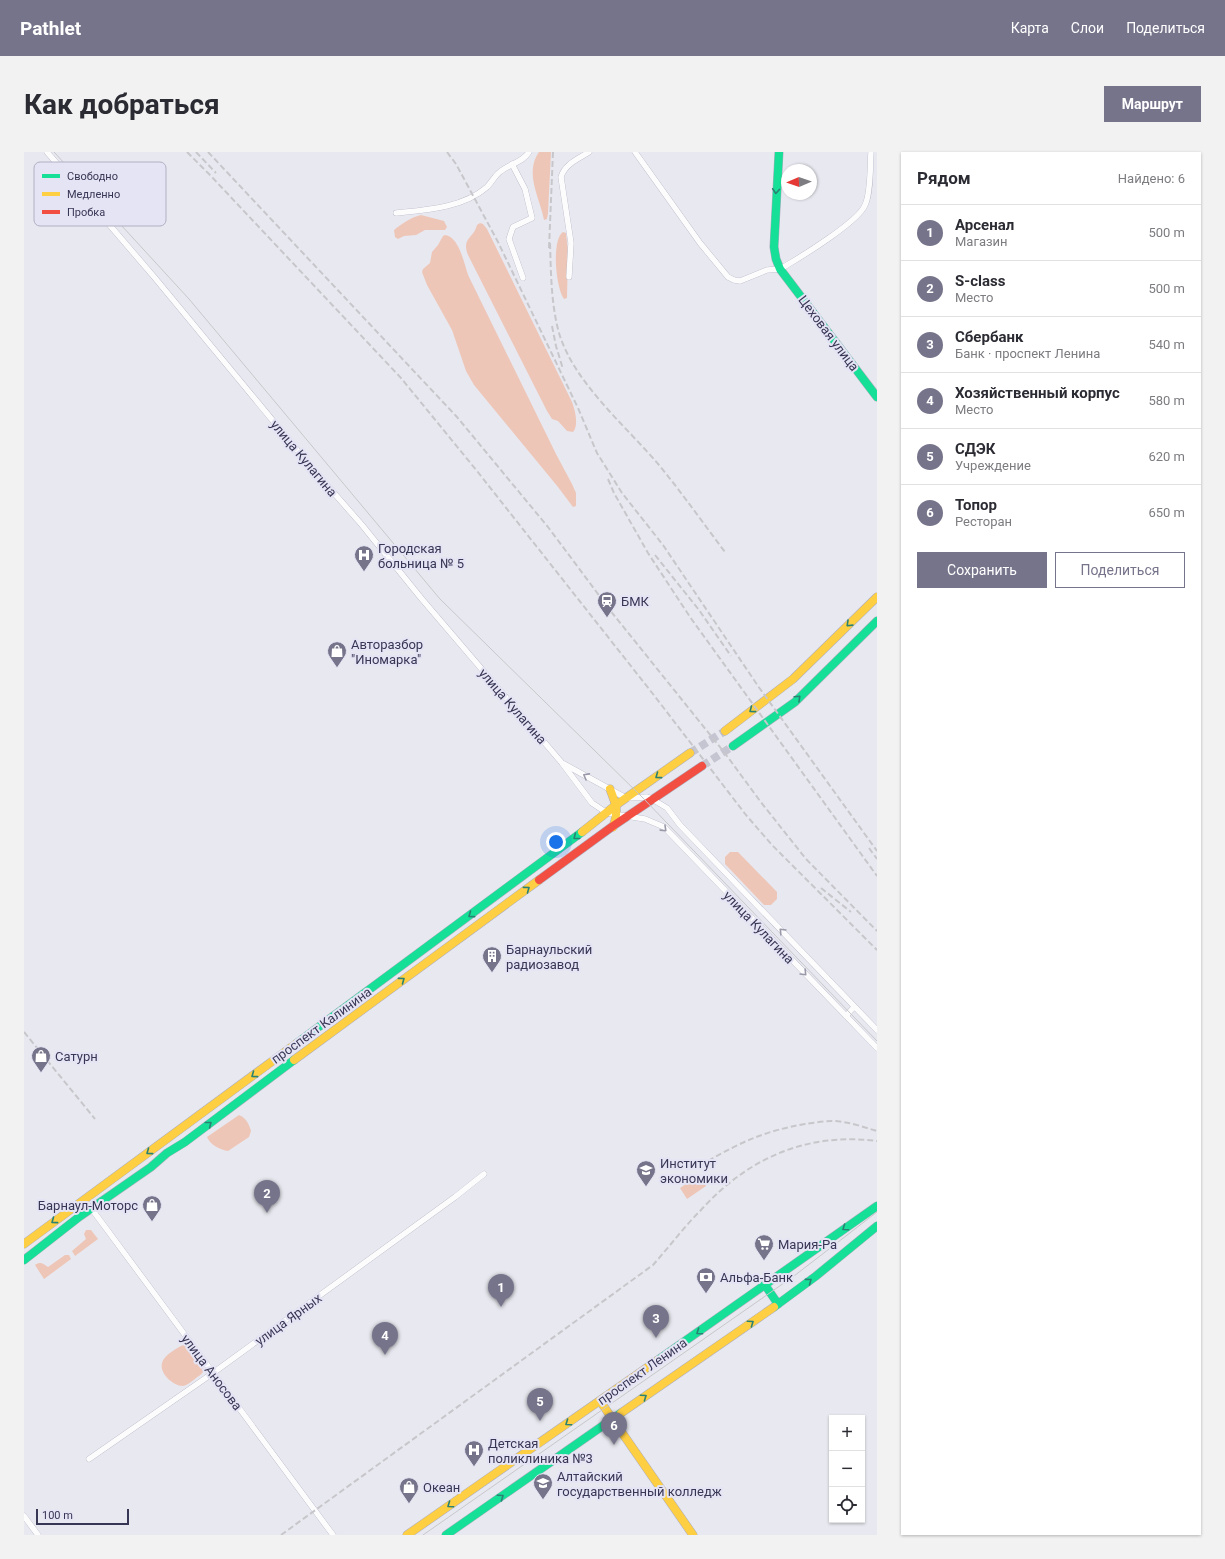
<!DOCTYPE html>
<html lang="ru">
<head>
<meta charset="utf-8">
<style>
	:root { --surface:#fff; --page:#f2f2f3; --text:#2b2b33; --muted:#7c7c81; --line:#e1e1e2; --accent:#76748b }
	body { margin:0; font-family:Roboto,sans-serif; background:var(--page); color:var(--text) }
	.controls { position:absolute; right:12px; bottom:12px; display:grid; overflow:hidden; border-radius:0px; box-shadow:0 1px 3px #0004 }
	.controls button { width:36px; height:36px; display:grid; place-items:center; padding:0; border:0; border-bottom:1px solid var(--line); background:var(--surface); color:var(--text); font:20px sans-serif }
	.compass { position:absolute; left:757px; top:12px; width:36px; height:36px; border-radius:50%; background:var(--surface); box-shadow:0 1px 3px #0004; rotate:268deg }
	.scale { position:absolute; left:12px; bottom:10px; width:93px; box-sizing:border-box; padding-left:4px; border:2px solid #383655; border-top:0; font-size:11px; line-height:14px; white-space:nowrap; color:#383655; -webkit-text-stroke:3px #e4e4f4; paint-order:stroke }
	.you { position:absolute; left:532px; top:690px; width:14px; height:14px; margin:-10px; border:3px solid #fff; border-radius:50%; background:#1a73e8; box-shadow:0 0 0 6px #1a73e833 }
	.badge { display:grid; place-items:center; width:26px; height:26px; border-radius:50%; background:var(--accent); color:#fff; font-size:13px; font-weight:700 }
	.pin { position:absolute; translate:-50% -33px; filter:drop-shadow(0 1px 2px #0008) }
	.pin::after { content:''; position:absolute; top:21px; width:14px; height:12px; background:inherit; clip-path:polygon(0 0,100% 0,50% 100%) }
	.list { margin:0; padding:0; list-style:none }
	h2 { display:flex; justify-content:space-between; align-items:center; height:52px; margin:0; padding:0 16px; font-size:17px }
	h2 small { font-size:13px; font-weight:400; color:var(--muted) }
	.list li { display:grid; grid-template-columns:26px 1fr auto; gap:12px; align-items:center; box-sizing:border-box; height:56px; padding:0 16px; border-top:1px solid var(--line) }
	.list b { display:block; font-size:15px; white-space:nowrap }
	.list p { margin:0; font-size:13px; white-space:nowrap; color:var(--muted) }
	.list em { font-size:13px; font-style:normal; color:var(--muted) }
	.actions { display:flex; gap:8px; padding:12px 16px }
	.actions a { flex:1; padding:9px 0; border:1px solid var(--accent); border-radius:0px; text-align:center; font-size:14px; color:var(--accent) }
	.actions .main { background:var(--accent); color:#fff }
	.icon { flex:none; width:22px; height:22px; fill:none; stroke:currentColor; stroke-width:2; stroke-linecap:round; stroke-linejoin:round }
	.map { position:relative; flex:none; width:853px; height:1383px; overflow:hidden; border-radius:0px }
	header { display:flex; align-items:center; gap:24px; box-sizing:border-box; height:56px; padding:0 20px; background:var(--accent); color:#fff }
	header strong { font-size:19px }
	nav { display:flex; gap:22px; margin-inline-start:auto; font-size:14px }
	.intro { display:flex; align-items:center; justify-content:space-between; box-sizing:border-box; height:96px; padding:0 24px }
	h1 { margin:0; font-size:28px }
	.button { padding:10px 18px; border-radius:0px; background:var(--accent); color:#fff; font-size:14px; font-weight:700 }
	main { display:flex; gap:24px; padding:0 24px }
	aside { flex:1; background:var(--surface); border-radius:0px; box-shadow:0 1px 3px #0004 }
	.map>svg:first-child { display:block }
</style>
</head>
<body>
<header>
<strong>Pathlet</strong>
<nav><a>Карта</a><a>Слои</a><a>Поделиться</a></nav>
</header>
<div class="intro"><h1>Как добраться</h1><a class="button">Маршрут</a></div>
<main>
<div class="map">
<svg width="853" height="1383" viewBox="0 0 853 1383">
	<rect width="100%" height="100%" fill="#e8e8f0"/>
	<g fill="#eec6b7">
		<path d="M515,0H527L524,61L523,67L520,68C516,46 500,21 515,0Z"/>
		<path d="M397,63L420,69L423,75L421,78H401L392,83L380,84L374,87L371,85L370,78C377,72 388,65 397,63Z"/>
		<path d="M456,71L459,72L463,77L548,250C551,258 555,273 549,280L543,279L534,269L528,267L523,259L444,103C437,86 450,86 453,73Z"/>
		<path d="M539,80L542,81L544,100L543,146L540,147C532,137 527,88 539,80Z"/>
		<path d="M421,83C436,85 440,113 445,125L532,302L548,332L552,341V354L549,355L534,335L450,233L442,219L428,178L403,133L398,120L399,117L406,111L408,100L414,93L419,84Z"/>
		<path d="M706,700H714L753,740V747L747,753H740L701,712V705Z"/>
		<path d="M215,963C222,966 225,972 227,979L225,985L204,999C197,998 186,993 183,985Z"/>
		<path d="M675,1023L682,1034L663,1047L656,1036Z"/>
		<path d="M62,1078H67L74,1087L51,1104L48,1099L62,1087L60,1082Z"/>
		<path d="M41,1103H45L47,1107L20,1127L11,1113C17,1109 19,1112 24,1115Z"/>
		<path d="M159,1193L164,1194L180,1217C179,1222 176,1223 172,1226C168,1229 164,1233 159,1234C149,1234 135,1221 138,1211C140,1203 153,1196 159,1193Z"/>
	</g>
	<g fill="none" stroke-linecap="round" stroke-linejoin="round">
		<g stroke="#c5c4d1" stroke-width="8" stroke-dasharray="8 4" stroke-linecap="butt">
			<path d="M666,601L701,579"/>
			<path d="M678,614L709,594"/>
		</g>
		<g stroke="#aeadbe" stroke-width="6">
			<g id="street">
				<path d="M23,0L131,126L288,316L338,373L397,446L538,611L568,651L583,661L621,667L640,675L853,896"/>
				<path d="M611,0L676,91L704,125L710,128L716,129L743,118L756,117L763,113C780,103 835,69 841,53C847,41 846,14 847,0"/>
				<path d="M488,12L501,37L508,66L489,75L485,87L499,126"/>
				<path d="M372,61C402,58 439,56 463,35C468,30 471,23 477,19C486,12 499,10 505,0"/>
				<path d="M545,125L547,91L537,25C541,12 554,7 565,0"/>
				<path d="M540,612L602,646L623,645L628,647L643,656L656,673L853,878"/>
				<path d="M822,864L830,855"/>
				<path d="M67,1056L309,1383"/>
				<path d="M65,1307L189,1221L431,1045L460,1022"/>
				<path d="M0,1364L14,1383"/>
			</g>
		</g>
		<g stroke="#aeadbe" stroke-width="9">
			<g id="fast">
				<path d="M755,0L750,95L752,107L756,117L853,245"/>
				<path d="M709,594L771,550L853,469"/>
				<path d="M273,891L558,680"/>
				<path d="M0,1108L55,1065L127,1015L143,1001L161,990L270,908"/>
				<path d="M741,1133L754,1152"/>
				<path d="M750,1155L792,1124L853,1074"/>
				<path d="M634,1208L853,1054"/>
				<path d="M422,1383L597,1261"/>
			</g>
		</g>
		<g stroke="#aeadbe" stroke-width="9">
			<g id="slow">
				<path d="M701,579L769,527L853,445"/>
				<path d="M586,637C592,652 595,659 589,675"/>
				<path d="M558,680L592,653L666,601"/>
				<path d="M270,908L515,728"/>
				<path d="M0,1092L273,891"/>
				<path d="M576,1249L669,1383"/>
				<path d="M597,1261L750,1155"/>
				<path d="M383,1383L634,1208"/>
			</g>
		</g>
		<g stroke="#aeadbe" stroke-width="9">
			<path id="jam" d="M515,728L589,674L678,614"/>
		</g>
		<use href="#street" stroke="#fcfcfd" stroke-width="5.5"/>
		<use href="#fast" stroke="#16e098" stroke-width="8"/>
		<use href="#slow" stroke="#ffcf43" stroke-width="8"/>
		<use href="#jam" stroke="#f24e42" stroke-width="8"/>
		<g stroke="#c7c7cb" stroke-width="1">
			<path d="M30,0L165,147L416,447L618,645L853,889"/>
			<path d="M399,1383L770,1124L853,1060"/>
		</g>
		<g stroke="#c7c7cb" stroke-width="2" stroke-dasharray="6 3" stroke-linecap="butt">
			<path d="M163,0L185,22L377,226L453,319L629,542L722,663L748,693L853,798"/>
			<path d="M172,0L192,21"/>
			<path d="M184,0L433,265L524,375L589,462L700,600L736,649L782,707L853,779"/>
			<path d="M423,0L432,12L474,90L554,256L573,301L598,341L639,393L734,534L853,699"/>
			<path d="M526,91C527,121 527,152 535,181C550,231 602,274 635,313C658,341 679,371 701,400"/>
			<path d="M525,96L529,0"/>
			<path d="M528,174L532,194L539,217"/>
			<path d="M584,327L590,341L624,401L666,465L853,724"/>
			<path d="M631,403L675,458L707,504"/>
			<path d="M845,696L853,707"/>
			<path d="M797,736L827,760"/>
			<path d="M0,880L71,967"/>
			<path d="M684,1009C719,989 741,979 781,972C789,971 799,969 808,969C823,969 839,975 853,979"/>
			<path d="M257,1383L629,1113C645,1095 660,1075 677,1058C724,1006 783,980 853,989"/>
		</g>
	</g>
	<defs><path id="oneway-chevron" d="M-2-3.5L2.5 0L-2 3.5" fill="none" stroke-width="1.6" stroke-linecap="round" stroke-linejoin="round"/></defs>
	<g stroke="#298273">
		<use href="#oneway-chevron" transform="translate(752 39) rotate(94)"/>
		<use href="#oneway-chevron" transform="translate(825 472) rotate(136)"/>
		<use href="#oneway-chevron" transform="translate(774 546) rotate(-43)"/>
		<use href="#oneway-chevron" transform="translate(728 558) rotate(143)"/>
		<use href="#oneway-chevron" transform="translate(634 624) rotate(144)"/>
		<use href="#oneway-chevron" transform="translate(552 685) rotate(142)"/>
		<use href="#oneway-chevron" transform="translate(503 737) rotate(-36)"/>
		<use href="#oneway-chevron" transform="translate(447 763) rotate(144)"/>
		<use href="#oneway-chevron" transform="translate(378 828) rotate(-36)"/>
		<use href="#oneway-chevron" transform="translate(230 923) rotate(144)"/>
		<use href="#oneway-chevron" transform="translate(185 972) rotate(-38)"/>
		<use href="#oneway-chevron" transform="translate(125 1000) rotate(144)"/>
		<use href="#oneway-chevron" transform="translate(30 1069) rotate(144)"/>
		<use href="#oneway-chevron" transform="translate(821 1076) rotate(145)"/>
		<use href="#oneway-chevron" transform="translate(785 1129) rotate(-36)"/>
		<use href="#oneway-chevron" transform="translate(727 1171) rotate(-35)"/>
		<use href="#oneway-chevron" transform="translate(675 1180) rotate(145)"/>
		<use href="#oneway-chevron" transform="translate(620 1245) rotate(-35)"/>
		<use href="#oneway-chevron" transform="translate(544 1271) rotate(145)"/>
		<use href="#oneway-chevron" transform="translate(477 1345) rotate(-35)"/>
		<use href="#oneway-chevron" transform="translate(426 1353) rotate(145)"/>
	</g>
	<g stroke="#9a99a9">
		<use href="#oneway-chevron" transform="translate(562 624) rotate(-151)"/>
		<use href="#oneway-chevron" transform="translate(640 677) rotate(44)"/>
		<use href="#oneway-chevron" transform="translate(758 779) rotate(-134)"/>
		<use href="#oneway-chevron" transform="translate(780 821) rotate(46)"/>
	</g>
	<defs>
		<g id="hospital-pin" transform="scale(1)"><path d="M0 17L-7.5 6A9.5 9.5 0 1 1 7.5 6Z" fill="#76748b" stroke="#e4e4f4"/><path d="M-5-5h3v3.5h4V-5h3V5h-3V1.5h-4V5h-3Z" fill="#fff"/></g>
		<g id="station-pin" transform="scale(1)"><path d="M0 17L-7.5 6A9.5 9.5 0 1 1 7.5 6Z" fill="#76748b" stroke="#e4e4f4"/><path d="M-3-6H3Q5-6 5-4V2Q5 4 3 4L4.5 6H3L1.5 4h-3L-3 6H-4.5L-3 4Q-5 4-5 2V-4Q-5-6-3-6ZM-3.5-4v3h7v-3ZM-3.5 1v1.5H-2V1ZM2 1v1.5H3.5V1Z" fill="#fff"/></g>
		<g id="shop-pin" transform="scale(1)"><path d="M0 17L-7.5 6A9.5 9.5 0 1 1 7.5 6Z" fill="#76748b" stroke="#e4e4f4"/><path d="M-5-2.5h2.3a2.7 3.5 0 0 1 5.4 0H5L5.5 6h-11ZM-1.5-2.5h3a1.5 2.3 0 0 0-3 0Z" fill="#fff"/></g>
		<g id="building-pin" transform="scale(1)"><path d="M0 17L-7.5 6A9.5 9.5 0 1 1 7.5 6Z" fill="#76748b" stroke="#e4e4f4"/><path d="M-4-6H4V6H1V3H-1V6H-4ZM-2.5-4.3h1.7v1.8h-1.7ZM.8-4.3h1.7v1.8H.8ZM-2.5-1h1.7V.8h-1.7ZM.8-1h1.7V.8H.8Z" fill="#fff"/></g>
		<g id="university-pin" transform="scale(1)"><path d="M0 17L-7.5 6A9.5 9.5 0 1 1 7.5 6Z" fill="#76748b" stroke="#e4e4f4"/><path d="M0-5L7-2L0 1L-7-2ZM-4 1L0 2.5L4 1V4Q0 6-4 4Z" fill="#fff"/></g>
		<g id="supermarket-pin" transform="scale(1)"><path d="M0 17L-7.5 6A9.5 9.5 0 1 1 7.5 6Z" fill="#76748b" stroke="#e4e4f4"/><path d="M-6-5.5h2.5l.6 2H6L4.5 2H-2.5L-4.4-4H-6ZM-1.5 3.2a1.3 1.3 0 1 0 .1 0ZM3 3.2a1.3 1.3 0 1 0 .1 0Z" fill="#fff"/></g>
		<g id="bank-pin" transform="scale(1)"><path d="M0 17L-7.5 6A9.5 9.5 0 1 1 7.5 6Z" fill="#76748b" stroke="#e4e4f4"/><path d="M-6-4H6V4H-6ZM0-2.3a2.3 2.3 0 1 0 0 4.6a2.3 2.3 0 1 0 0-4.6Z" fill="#fff"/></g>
	</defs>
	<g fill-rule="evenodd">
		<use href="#hospital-pin" x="340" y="403"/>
		<use href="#station-pin" x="583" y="449"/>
		<use href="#shop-pin" x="313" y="499"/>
		<use href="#building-pin" x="468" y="804"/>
		<use href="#shop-pin" x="17" y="904"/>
		<use href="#university-pin" x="622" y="1018"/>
		<use href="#shop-pin" x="128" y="1053"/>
		<use href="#supermarket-pin" x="740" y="1092"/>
		<use href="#bank-pin" x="682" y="1125"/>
		<use href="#hospital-pin" x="450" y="1298"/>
		<use href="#university-pin" x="519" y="1331"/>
		<use href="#shop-pin" x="385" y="1335"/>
	</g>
	<g text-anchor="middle" stroke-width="4" stroke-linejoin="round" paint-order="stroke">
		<g font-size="13" fill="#383655" stroke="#e4e4f4">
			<text transform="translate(805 181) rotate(53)" y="5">Цеховая улица</text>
			<text transform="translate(280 306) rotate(50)" y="5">улица Кулагина</text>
			<text transform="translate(489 554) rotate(49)" y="5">улица Кулагина</text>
			<text transform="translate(735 775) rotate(46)" y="5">улица Кулагина</text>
			<text transform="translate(297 873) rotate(-36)" y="5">проспект Калинина</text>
			<text transform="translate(264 1167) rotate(-36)" y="5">улица Ярных</text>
			<text transform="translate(618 1219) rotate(-35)" y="5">проспект Ленина</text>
			<text transform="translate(188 1220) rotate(53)" y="5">улица Аносова</text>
		</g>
		<g font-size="13" fill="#383655" stroke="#e4e4f4" text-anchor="start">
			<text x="354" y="401">Городская<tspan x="354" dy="15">больница № 5</tspan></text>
			<text x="597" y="454">БМК</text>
			<text x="327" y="497">Авторазбор<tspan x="327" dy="15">"Иномарка"</tspan></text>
			<text x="482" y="802">Барнаульский<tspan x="482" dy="15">радиозавод</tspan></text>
			<text x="31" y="909">Сатурн</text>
			<text x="636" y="1016">Институт<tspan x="636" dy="15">экономики</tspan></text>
			<text x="114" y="1058" text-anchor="end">Барнаул-Моторс</text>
			<text x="754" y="1097">Мария-Ра</text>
			<text x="696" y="1130">Альфа-Банк</text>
			<text x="464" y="1296">Детская<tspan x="464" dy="15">поликлиника №3</tspan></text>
			<text x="533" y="1329">Алтайский<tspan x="533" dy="15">государственный колледж</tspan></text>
			<text x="399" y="1340">Океан</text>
		</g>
	</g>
	<rect x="10" y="10" width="132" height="64" rx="6" fill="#e4e4f4" stroke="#b0b0c4" stroke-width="1"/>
	<rect x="18" y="22" width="18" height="4" fill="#16e098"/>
	<rect x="18" y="40" width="18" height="4" fill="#ffcf43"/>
	<rect x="18" y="58" width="18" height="4" fill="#f24e42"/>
	<g font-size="11" fill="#383655">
		<text x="43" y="28">Свободно</text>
		<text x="43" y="46">Медленно</text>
		<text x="43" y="64">Пробка</text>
	</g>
</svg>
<div class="controls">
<button>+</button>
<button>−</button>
<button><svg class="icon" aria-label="locate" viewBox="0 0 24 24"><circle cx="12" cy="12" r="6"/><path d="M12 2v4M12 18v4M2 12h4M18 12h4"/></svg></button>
</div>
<svg class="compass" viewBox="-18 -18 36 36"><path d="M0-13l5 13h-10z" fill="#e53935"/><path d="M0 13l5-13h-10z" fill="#7c7c81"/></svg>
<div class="scale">100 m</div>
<div class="you"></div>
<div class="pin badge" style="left:477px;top:1155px">1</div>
<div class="pin badge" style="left:243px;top:1061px">2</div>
<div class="pin badge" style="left:632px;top:1186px">3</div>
<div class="pin badge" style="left:361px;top:1203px">4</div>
<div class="pin badge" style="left:516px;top:1269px">5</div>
<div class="pin badge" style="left:590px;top:1293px">6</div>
</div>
<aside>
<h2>Рядом<small>Найдено: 6</small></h2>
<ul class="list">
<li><span class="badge">1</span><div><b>Арсенал</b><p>Магазин</p></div><em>500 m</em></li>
<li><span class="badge">2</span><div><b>S-class</b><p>Место</p></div><em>500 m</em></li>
<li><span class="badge">3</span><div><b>Сбербанк</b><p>Банк · проспект Ленина</p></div><em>540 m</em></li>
<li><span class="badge">4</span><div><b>Хозяйственный корпус</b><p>Место</p></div><em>580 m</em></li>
<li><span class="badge">5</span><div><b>СДЭК</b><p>Учреждение</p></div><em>620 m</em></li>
<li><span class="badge">6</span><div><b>Топор</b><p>Ресторан</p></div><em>650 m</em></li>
</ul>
<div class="actions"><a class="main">Сохранить</a><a>Поделиться</a></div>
</aside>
</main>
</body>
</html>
